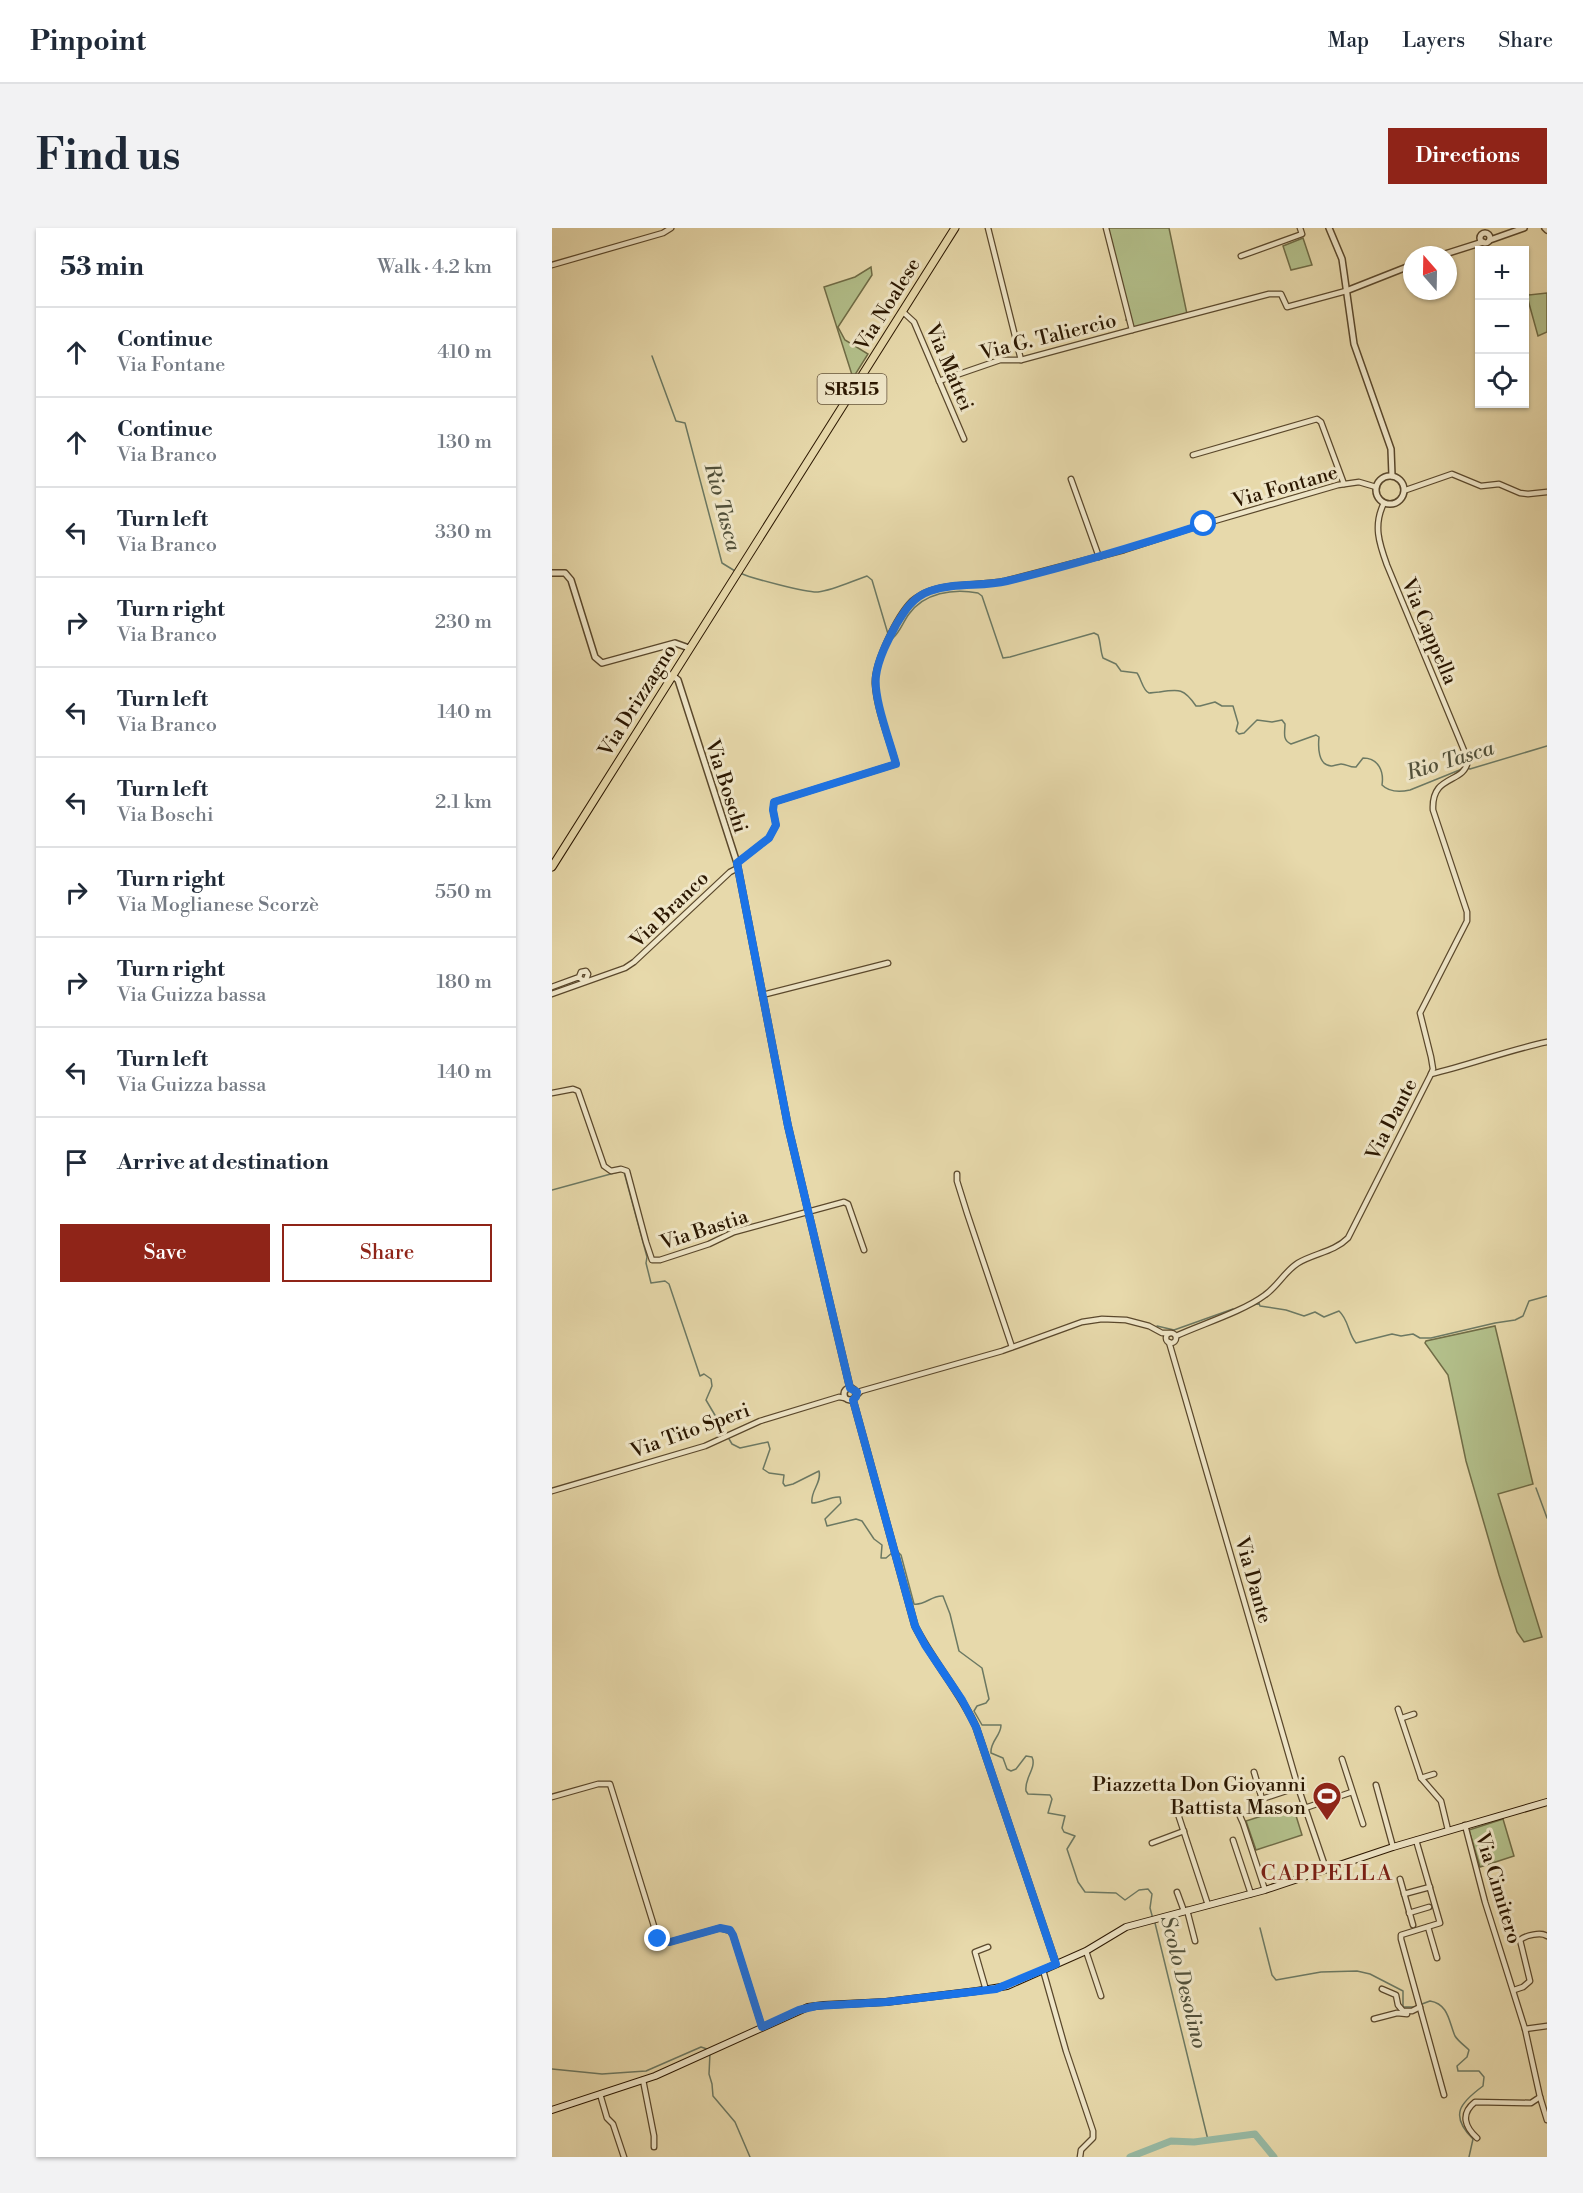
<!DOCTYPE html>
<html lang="en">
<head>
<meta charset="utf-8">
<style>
	:root { --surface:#fff; --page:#f2f2f3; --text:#1f2937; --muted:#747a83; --line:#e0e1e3; --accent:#8f2418 }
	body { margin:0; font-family:"Libre Bodoni",serif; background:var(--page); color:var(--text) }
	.controls { position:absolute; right:18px; top:18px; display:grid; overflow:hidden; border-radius:0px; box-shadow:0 2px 4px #0004 }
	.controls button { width:54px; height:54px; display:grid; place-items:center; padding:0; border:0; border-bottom:2px solid var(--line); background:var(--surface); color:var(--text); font:30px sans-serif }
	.compass { position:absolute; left:851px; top:18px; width:54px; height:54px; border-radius:50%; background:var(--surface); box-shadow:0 2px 4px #0004; rotate:340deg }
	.stop { position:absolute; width:18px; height:18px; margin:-14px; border:4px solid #1a73e8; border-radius:50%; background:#fff }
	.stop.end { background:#1a73e8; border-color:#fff; box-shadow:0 2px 6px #0008 }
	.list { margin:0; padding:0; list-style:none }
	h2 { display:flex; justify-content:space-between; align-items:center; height:78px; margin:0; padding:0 24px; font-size:26px }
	h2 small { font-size:20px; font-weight:400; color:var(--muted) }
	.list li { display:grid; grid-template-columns:39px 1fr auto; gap:18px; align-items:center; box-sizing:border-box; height:90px; padding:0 24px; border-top:2px solid var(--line) }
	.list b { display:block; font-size:22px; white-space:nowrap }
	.list p { margin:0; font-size:20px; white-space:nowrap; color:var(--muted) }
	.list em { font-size:20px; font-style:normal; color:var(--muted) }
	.actions { display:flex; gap:12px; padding:18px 24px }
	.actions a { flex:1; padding:14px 0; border:2px solid var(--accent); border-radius:0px; text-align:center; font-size:21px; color:var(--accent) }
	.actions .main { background:var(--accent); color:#fff }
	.icon { flex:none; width:33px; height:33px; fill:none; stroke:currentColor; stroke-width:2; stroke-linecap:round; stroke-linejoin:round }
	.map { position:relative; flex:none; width:995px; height:1929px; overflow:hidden; border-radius:0px }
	header { display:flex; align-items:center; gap:36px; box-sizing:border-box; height:84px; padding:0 30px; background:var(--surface); border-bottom:2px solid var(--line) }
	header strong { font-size:28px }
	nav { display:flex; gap:33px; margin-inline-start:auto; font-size:21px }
	.intro { display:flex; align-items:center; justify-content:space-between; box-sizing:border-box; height:144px; padding:0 36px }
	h1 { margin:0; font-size:42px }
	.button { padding:15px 27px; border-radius:0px; background:var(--accent); color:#fff; font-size:21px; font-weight:700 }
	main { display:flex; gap:36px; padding:0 36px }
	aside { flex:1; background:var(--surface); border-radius:0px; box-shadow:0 2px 4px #0004 }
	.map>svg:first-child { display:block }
</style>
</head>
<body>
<header>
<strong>Pinpoint</strong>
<nav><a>Map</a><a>Layers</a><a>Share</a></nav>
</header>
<div class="intro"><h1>Find us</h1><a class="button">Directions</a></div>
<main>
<aside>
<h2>53 min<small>Walk · 4.2 km</small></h2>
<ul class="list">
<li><svg class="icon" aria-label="ahead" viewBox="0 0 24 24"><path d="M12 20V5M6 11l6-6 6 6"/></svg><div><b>Continue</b><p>Via Fontane</p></div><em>410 m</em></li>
<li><svg class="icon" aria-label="ahead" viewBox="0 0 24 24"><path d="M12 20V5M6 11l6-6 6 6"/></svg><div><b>Continue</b><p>Via Branco</p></div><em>130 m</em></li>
<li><svg class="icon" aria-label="left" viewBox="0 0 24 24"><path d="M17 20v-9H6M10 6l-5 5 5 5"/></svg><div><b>Turn left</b><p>Via Branco</p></div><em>330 m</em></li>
<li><svg class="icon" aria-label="right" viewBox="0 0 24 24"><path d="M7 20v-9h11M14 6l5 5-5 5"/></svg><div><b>Turn right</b><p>Via Branco</p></div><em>230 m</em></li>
<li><svg class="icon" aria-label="left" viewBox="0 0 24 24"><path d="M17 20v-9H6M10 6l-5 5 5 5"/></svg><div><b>Turn left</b><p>Via Branco</p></div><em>140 m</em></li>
<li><svg class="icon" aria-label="left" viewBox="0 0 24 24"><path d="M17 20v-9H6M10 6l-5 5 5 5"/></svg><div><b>Turn left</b><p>Via Boschi</p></div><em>2.1 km</em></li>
<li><svg class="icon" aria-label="right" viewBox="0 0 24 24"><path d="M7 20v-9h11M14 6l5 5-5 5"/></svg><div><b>Turn right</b><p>Via Moglianese Scorzè</p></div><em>550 m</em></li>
<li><svg class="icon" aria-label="right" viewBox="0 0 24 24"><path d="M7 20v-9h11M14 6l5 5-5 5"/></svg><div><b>Turn right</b><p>Via Guizza bassa</p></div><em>180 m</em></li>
<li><svg class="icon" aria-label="left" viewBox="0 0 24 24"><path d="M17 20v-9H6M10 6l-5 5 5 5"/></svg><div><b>Turn left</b><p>Via Guizza bassa</p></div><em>140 m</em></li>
<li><svg class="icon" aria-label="arrive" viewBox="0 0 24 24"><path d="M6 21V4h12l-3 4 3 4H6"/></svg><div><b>Arrive at destination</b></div></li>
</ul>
<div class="actions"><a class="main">Save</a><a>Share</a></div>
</aside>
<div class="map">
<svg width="995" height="1929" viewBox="0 0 995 1929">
	<rect width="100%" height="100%" fill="#e7d9ab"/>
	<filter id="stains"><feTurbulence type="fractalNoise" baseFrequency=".00333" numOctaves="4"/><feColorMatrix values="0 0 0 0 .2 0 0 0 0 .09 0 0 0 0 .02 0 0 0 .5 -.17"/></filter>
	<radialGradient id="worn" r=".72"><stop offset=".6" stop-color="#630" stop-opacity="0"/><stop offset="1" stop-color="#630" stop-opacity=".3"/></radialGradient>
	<g fill="#b3c08b" stroke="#6f6c46" stroke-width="1.5">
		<path d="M556,0H617L635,86L580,102L578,93L574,92L575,90Z"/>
		<path d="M751,10L760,37L739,42L731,18Z"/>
		<path d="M319,39L320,47L286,99L293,112L316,126L301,150L272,59L303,49Z"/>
		<path d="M973,61L977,67L995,65V104L986,108Z"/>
		<path d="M943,1098L981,1256L946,1266L990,1409L972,1414L965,1404L947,1347L914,1233L896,1147L873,1115L874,1113Z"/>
		<path d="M741,1578L750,1607L704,1622L694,1593Z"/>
		<path d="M951,1591L962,1628L928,1639L917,1602Z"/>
	</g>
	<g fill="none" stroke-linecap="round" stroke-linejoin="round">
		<g stroke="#6c7963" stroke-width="1.5">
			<path d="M100,128L124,193L133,195L170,335L183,343"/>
			<path d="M188,345C198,350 256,365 266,364C282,362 300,353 315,348L320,352L336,406L341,410C348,404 351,394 357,386C372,365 401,360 426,365L430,368L451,430L458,429L542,405L546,407C549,415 548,422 551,430L564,436L569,443L585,445C589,450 591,463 597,465C599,465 605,464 607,464C627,461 632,460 644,478H648L663,474L670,478H681L686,495L684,503L687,506L692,505L705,492L720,494L730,492L733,496C733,504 730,512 739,516L764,507L767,509C766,519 766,537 779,538C781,538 788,536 789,536C795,536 798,540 804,539L811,530C827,530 832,544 830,557C837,564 849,564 858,562L910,541"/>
			<path d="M915,540L918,541L995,518"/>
			<path d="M72,944L95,1029L94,1035L99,1055L113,1053L117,1056L148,1148L152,1146L159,1151L160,1158L154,1172C163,1187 171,1201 180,1216L188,1220L216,1214L218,1221L211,1241L217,1245L232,1247L231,1255L233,1258L241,1256L267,1243C270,1255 258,1263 260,1275C270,1275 278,1268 288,1269L289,1275L273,1291L275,1298L304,1291L310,1293L322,1311L330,1317L329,1330H334L341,1324"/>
			<path d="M0,962L66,944"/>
			<path d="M697,1079L707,1075L708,1078L734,1082L752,1088L763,1084L772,1089L787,1083C797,1092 796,1106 804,1115L840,1106L849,1108L861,1106L868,1110H879L943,1095L963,1092L971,1088L977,1073L995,1068"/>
			<path d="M605,1098L622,1102L681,1081"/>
			<path d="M984,1260L995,1290"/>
			<path d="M345,1323L349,1327L362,1376C372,1378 380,1367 391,1368L398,1386L407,1423L430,1440L437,1471L434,1475L425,1478L422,1483L430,1497H449C449,1508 438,1513 439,1525L451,1530L455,1541L459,1543L464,1541L474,1528L480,1529C485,1540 472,1550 474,1563L476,1566L498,1567L500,1571L496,1585L513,1588L510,1600L512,1604L523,1608L515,1621L526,1654L533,1664L564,1665L573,1672L587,1662L596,1661L600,1666L598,1680L601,1691"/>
			<path d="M603,1695L656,1912"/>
			<path d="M708,1700L720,1747L724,1752L769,1744L805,1743L818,1746L851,1763V1779H864"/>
			<path d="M870,1776L878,1773C897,1776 897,1795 903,1808C906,1813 913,1818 917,1822L915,1829L905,1838L906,1843H927L932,1849L931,1858C908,1875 897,1887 921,1911L917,1929"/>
			<path d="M158,1825L157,1846L160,1856L161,1868L183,1894L198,1929"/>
			<path d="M0,1841L50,1846L94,1843L149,1819L155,1821"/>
		</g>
		<path stroke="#97baa5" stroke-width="7" d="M578,1929L619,1913L642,1914L703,1906L722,1929"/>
		<g stroke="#5a482c" stroke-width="7">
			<g id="minor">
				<path d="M436,0L469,132"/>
				<path d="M689,28L750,6L748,0"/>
				<path d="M0,37L111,5L119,0"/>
				<path d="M350,83L362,94L412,211"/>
				<path d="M580,102L717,66H729L735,79L794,63"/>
				<path d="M387,153L448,132H469L580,102L554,0"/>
				<path d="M641,227L765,191L769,194L792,256"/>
				<path d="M519,251L547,329"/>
				<path d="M854,262L900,246L929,258L947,256L968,265L976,266L995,264"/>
				<path d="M185,635L217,610L224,597L221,582L222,574L344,536C337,510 325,483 323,456C322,435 345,388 360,373C366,368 373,364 380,362C403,354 429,358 453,353L572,322L652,296L786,257L807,254L824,259"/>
				<path d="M0,759L27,749L30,752H34L36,746L34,743L29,744L27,749"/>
				<path d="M0,766L73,740L82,734L178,644L186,640"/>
				<path d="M210,767L336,735"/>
				<path d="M879,846C918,837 956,822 995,814"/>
				<path d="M0,865L21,861L26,863L52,938L59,943L69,941L75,943L94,1014L100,1032H108L157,1016L182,1004L292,974L296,976L312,1022"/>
				<path d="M405,946V953L415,985L460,1119"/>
				<circle cx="619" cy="1110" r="5"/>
				<path d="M624,1108C650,1096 690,1084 713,1067C726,1058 733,1043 746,1035C763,1025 782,1024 796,1010L879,846L881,841L879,829L868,785L915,693V684L881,582C879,545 913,557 916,532L835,337C827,315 821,297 832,275"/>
				<path d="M617,1114L746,1559L774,1641"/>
				<path d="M305,1167L309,1163L450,1123L530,1094L550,1091L574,1092L597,1098L610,1105H618"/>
				<path d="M0,1263L153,1218L208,1193L287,1169L293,1170"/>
				<path d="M846,1481L869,1550L889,1573L896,1602"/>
				<path d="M850,1490L862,1486"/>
				<path d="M790,1531L811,1596"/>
				<path d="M702,1544L710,1571L746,1559"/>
				<path d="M869,1550L882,1546"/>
				<path d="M824,1557L841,1619"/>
				<path d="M0,1569L46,1556H58L106,1711L112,1714H118L168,1700L178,1703L181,1707L210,1799"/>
				<path d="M623,1577L656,1677"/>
				<path d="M684,1579L691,1595L713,1662"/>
				<path d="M753,1580L800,1564"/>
				<path d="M913,1597L933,1674L973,1801L988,1869L995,1892"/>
				<path d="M681,1612L699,1666"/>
				<path d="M864,1612L888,1695L849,1707V1711L892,1867"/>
				<path d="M600,1615L632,1603"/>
				<path d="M848,1651L861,1697"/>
				<path d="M625,1664L632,1683"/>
				<path d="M852,1666L878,1659"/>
				<path d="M635,1682L643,1713"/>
				<path d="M857,1685L877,1679"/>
				<path d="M876,1699L885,1730"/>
				<path d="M534,1723L549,1768"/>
				<path d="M491,1742L514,1823L541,1903V1910L529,1922L528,1929"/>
				<path d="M830,1761L844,1767L846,1777L851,1783H860L868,1779"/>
				<path d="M434,1762L423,1724L436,1719"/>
				<path d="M962,1762L971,1759L978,1753L968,1712C974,1707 989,1704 995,1708"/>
				<path d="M822,1791L845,1785L855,1786"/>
				<path d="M973,1801L995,1798"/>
				<path d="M91,1852L102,1908V1919"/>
				<path d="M48,1866L55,1890L61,1896L72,1929"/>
				<path d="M925,1910C913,1899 908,1886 923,1874L979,1875L988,1869"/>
			</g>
		</g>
		<g stroke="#5a482c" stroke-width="8">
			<g id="tertiary">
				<path d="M777,0L790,31L802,116L839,221L840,248"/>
				<path d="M993,0L995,2"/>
				<circle cx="933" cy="10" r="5"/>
				<path d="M938,12L972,0"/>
				<path d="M890,27L931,14"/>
				<path d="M794,63L860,37"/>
				<circle cx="838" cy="262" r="14"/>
				<path d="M0,345H13L19,352L43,429L50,435L123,415L137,420"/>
				<path d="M120,447L126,452L185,635L236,898L298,1160"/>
				<circle cx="298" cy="1166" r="6"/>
				<path d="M301,1172L363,1398C381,1434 408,1463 424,1499L504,1736"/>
			</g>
		</g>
		<g stroke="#2b1701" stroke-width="8">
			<path id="secondary" d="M0,1882L103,1848L256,1779L272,1777L334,1774L425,1763L455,1758L534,1723L574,1699L713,1662L841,1619L995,1574"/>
		</g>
		<g stroke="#2b1701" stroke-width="9">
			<path id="primary" d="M0,639L403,0"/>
		</g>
		<use href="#minor" stroke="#efe6c8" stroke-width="4.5"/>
		<use href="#tertiary" stroke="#efe6c8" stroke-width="5"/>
		<use href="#secondary" stroke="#efe6c8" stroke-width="6"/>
		<use href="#primary" stroke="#e7d9ab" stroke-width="7"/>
	</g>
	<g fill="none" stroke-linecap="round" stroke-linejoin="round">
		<path stroke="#1a73e8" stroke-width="8" d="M106,1711L112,1714H118L168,1700L178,1702L181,1707L210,1799L247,1782L264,1778L334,1774L444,1761L504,1736L424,1499L410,1472L373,1417L363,1398L301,1172L304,1169L305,1164L298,1160L236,898L185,635L217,610L224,597L221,582L222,574L344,536C338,513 321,470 324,448C326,431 336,412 344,397C353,382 361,369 378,363C403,354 430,359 455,353C522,337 587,317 652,296"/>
	</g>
	<defs>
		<g id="stadium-pin" transform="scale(1.5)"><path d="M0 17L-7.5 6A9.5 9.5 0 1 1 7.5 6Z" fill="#8f2418" stroke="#efe6c8"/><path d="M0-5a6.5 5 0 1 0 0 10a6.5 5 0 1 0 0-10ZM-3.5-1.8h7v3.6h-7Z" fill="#fff"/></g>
	</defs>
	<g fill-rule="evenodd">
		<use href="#stadium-pin" x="775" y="1568"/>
	</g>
	<g text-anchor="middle" stroke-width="6" stroke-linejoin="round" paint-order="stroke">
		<rect fill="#efe6c8" stroke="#66553d" stroke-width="1.5" x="265.5" y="146" width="69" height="30" rx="4.5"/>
		<g font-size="18" font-weight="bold" fill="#2b1701">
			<text x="300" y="167">SR515</text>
		</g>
		<g font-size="20" fill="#2b1701" stroke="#efe6c8">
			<text transform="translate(335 76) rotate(-58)" y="7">Via Noalese</text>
			<text transform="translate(496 108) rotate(-14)" y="7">Via G. Taliercio</text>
			<text transform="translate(398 139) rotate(67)" y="7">Via Mattei</text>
			<text transform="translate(733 258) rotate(-16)" y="7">Via Fontane</text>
			<text transform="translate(878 403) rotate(67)" y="7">Via Cappella</text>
			<text transform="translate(85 472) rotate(-58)" y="7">Via Drizzagno</text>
			<text transform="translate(175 558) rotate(72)" y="7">Via Boschi</text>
			<text transform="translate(117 681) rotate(-44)" y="7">Via Branco</text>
			<text transform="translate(839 891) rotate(-63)" y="7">Via Dante</text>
			<text transform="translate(152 1001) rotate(-18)" y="7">Via Bastia</text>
			<text transform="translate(138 1202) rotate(-20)" y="7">Via Tito Speri</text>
			<text transform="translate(702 1352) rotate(74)" y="7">Via Dante</text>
			<text transform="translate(947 1660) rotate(73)" y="7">Via Cimitero</text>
		</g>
		<g font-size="20" fill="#2b1701" stroke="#efe6c8" text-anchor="end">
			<text x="754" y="1563">Piazzetta Don Giovanni<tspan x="754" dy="23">Battista Mason</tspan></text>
		</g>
		<g font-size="21" font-style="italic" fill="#51503a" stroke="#efe6c8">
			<text transform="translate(171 279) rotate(75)" y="7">Rio Tasca</text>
			<text transform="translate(898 532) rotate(-17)" y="7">Rio Tasca</text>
			<text transform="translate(632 1754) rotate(76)" y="7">Scolo Desolino</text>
		</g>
		<g font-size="22" letter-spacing="1.5" fill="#7a1f14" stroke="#efe6c8">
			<text x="775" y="1652">CAPPELLA</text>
		</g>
	</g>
	<rect width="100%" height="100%" filter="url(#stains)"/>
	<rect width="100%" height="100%" fill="url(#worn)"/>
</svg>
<div class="controls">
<button>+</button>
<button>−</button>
<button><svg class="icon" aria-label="locate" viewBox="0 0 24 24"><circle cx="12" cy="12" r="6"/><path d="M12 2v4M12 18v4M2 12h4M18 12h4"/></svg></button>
</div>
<svg class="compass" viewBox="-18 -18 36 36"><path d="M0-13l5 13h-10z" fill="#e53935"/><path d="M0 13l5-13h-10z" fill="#747a83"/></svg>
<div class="stop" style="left:652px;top:296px"></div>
<div class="stop end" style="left:106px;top:1711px"></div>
</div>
</main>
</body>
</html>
